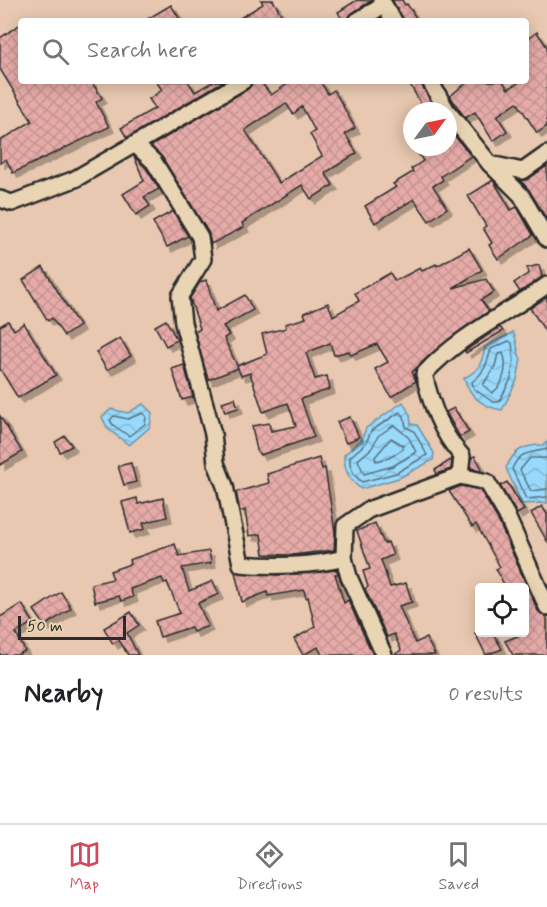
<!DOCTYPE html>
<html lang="en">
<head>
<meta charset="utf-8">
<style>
	:root { --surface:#fff; --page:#f2f2f2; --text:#202124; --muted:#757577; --line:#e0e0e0; --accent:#d1495b }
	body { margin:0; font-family:Mynerve,sans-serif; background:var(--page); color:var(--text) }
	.controls { position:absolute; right:18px; bottom:18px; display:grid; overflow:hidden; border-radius:6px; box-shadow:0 3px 15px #0003 }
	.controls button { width:54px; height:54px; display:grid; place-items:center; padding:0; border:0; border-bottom:2px solid var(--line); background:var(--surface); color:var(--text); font:30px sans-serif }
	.compass { position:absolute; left:403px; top:102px; width:54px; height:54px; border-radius:50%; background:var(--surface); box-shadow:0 3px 15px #0003; rotate:57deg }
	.scale { position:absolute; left:18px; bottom:15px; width:108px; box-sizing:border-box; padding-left:6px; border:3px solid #2b2b2b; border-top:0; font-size:16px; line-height:21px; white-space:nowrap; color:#2b2b2b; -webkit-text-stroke:4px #e9d4b3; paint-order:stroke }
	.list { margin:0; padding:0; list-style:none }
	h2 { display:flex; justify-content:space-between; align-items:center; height:78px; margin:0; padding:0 24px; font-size:26px }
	h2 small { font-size:20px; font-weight:400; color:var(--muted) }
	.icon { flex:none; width:33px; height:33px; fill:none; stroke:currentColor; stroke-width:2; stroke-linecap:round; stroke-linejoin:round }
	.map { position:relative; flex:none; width:547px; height:655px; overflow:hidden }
	.search { position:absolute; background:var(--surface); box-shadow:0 3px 15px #0003; left:18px; right:18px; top:18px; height:66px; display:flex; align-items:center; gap:15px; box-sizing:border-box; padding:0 21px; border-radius:6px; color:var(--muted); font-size:22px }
	.sheet { height:168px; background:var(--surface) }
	nav { display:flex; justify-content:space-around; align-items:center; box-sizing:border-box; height:84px; border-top:2px solid var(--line); background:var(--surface); font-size:16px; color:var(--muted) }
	nav a { display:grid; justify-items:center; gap:3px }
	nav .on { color:var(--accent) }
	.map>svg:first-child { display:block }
</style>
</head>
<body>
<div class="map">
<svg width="547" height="655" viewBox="0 0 547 655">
	<defs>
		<pattern id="water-waves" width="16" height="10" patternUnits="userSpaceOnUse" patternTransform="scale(1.5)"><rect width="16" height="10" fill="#99d9fb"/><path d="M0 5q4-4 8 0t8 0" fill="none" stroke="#84bad7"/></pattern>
		<pattern id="building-cross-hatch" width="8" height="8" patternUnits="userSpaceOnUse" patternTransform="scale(1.5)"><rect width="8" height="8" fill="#e6aba8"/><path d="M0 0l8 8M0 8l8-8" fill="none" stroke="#c59391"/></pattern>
		<filter id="shadow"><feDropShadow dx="5" dy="5" stdDeviation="0" flood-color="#0004"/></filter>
	</defs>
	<rect width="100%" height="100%" fill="#e8c8b0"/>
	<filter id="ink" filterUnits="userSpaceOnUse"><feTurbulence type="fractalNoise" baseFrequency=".0167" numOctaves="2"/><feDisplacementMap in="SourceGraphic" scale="12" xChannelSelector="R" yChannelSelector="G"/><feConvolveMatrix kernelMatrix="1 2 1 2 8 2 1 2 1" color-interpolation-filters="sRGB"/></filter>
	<g filter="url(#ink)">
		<g fill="url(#water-waves)" stroke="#6d93a8" stroke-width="1.5">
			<path d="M513,332C518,341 516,350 521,359L517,380L502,410C482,407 470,397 464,378C479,371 482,363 485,347Z"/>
			<path d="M403,402L410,415L411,424L417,425L434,453L433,460L399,478L361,489C349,480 344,470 344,455L362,439L366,428Z"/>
			<path d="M143,404L152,413L150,427L129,445L108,429L102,417L111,409L128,413Z"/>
			<path d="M547,442V503L522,504L506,468C514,450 523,445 543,445Z"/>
		</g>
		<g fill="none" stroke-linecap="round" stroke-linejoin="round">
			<g stroke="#57717e" stroke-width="1.5">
				<path d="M509,341L512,343L514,360L511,379L499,402H493L474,389L472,382C484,373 487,364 491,349Z"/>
				<path d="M503,353C508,365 504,386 492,393L483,385L495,366L498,354Z"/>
				<path d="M400,412L404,416L406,427L414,431L427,455L396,473L362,482C354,476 349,467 350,457L366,443L371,431Z"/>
				<path d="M142,413L146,416L145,424L129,436L113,425L110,420L114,416L128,419Z"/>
				<path d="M394,425L409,438L416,452L393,466L364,474L358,460L372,448L378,436Z"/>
				<path d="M391,438L403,445V449L389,458L376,461L375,457Z"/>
				<path d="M547,449C530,454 520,450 512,469L526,499L547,497"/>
				<path d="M547,458H530L520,470L531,491L547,489"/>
			</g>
		</g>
		<g fill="url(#building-cross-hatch)" stroke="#2b2b2b" stroke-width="1.5" fill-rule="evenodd" filter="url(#shadow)">
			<path d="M261,0H273L282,16L274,21H235L263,4Z"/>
			<path d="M357,0L371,1L352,13L347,21H343L338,12Z"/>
			<path d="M392,0H402L405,5L407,4L418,21H404Z"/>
			<path d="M171,5L181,21H144Z"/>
			<path d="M21,24V81H91L102,98L96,102L109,127L13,173L6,159L0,163V141L32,121L0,69V38Z"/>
			<path d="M537,32L547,47V126L537,133L517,102L497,116L507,131L493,141L475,112L465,118L450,96L469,81H503L508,89L521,81H526L528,76L526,73V40Z"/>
			<path d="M156,81H188L195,92L214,81H224L127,138L121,128L155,108L149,99L162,90Z"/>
			<path d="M253,81H260L271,95L292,81H320L328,94L334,90L355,128L345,134L357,153L325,173L333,185L311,199L302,185L242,223L244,227L211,244L208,232L162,157L151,146L248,89ZM286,103L293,114L302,107L315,131L310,134L322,156L279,183L245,130Z"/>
			<path d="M408,81H420L436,111H425Z"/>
			<path d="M448,128L471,156L441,176L443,180L433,186L447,208L429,221L414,199L375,223L365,206L396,187L393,184L413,172L411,169L423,161L414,147H448Z"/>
			<path d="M134,156L146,168L159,189L144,197L150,206L136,215L123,194L144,181Z"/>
			<path d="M547,166V220L529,190L520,180L528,179Z"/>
			<path d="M493,180L511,210L517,207L533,235L498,259L489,245L492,243L483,228L486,226L468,196Z"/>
			<path d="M173,211L188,236L167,247L153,222Z"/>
			<path d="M469,248L482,270L453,288L486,279L494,292L481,300L489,311L432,353L412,372L416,381L391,397L375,369L388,362L377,344L351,355L349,351L334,355L330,343L306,353L315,379L327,376L330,389L301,399L314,437L260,455L257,451L252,426L269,423L271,431L296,426L288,403L263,412L250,373L241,376L237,366L267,354L262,334L286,328L285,324L306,318L304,313L328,303L333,316L359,301L355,293L390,273L395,281L420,268L422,271L436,264L437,266Z"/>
			<path d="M539,265L542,277L520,292L514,283L529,273L527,268Z"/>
			<path d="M43,267L79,326L64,336L52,318L48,321L23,280Z"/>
			<path d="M206,280L216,311L245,295L253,310L223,326L229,335L224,338L238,368L208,380L195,332L200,329L190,298L200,282Z"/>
			<path d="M547,297V334L530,308Z"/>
			<path d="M166,320L177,340L166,346L155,326Z"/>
			<path d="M8,321L14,330L24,323L56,375L18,398L0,369V326Z"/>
			<path d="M500,327L503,331L466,353L465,351Z"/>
			<path d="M120,338L131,356L107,370L96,352Z"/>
			<path d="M184,365L193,397L182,400L172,369Z"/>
			<path d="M235,398L238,408L225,412L222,402Z"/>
			<path d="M454,408L469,432L460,437L446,412Z"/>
			<path d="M0,416L22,452L0,465Z"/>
			<path d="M350,417L359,437L346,443L337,422Z"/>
			<path d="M65,436L72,446L60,452L55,442Z"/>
			<path d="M475,456L482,469L480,470L471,468L472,457Z"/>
			<path d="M319,458L322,469L325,468L335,532L334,550L292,555L264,554L261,534L249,536L245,510L240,512L236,492L269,483L267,474Z"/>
			<path d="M452,459L451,469L437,474L435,470Z"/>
			<path d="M131,463L136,482L124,485L118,466Z"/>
			<path d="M507,482L524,510L517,514L500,486Z"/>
			<path d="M461,486L480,490L497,518L538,611L547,617V655H513L505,641L525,633V588H506L496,569L500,567L476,524L472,527L449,491Z"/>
			<path d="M137,498L138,504L163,498L167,517L143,523L145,529L130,533L122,502Z"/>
			<path d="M542,506L547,514V541L531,513Z"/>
			<path d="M375,523L384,544L388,542L393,555L381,560L390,587L406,583L412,602L399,606L415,643L426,638L435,655H394L401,650L394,634L387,637L365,589L368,587L363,571L370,569L357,531Z"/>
			<path d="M175,544L179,556L209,551L211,563L182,568L189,591L213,581L219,594L198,603L208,626L193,632L191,627L160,637L155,621L180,613L167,582L164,583L162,578L130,589L133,597L121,601L119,596L95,602L91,584L113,579L110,571L130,564L129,560Z"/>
			<path d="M337,570L338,574H335L344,603L348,600L373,655H322L318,647L303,655L294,639L315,627L308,597L306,598L304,590L268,596L267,592L242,602L235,572L279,575Z"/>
			<path d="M61,592L71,608L45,626L34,610Z"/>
			<path d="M22,604L33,622L16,633L25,651L17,655H0V617Z"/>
			<path d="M131,612L139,625L127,633L138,655H128L119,640L113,644L104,628Z"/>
			<path d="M475,633H493L502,649L486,655Z"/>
		</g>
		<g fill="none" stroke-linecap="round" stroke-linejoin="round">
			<g stroke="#2b2b2b" stroke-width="20">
				<g id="minor">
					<path d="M381,0L394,21"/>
					<path d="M357,21L384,5"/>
					<path d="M430,81L447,111"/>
					<path d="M448,112L490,164L523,171L547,154"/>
					<path d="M135,144L154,162L200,237L203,259L180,296L183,323L213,434L216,463L225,486L241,564C271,567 315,566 344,558L349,577L384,655"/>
					<path d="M490,164L521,195L547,239"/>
					<path d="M0,199L12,203L75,179L243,81"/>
					<path d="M547,285C505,315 460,335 424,374C431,404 441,433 462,456L460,476L487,482L506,514L547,607"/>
					<path d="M344,558L345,526L368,510L460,476"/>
				</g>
			</g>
			<use href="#minor" stroke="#e9d4b3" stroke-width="15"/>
		</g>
	</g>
</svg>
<div class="controls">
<button><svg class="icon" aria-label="locate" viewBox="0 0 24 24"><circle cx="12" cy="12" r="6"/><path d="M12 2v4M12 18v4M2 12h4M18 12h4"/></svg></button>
</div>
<svg class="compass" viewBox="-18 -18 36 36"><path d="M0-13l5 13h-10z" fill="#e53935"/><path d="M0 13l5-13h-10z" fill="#757577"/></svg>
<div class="scale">50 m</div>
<div class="search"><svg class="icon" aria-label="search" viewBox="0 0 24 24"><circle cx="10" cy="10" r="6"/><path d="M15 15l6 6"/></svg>Search here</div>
</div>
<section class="sheet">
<h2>Nearby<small>0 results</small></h2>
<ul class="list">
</ul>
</section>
<nav>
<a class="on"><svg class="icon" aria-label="map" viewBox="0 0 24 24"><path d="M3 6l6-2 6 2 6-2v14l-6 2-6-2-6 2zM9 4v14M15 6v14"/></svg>Map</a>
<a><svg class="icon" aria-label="directions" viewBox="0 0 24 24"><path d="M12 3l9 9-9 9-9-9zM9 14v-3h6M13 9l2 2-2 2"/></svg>Directions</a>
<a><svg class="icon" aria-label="saved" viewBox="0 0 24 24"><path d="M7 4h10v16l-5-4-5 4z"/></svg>Saved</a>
</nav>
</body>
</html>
